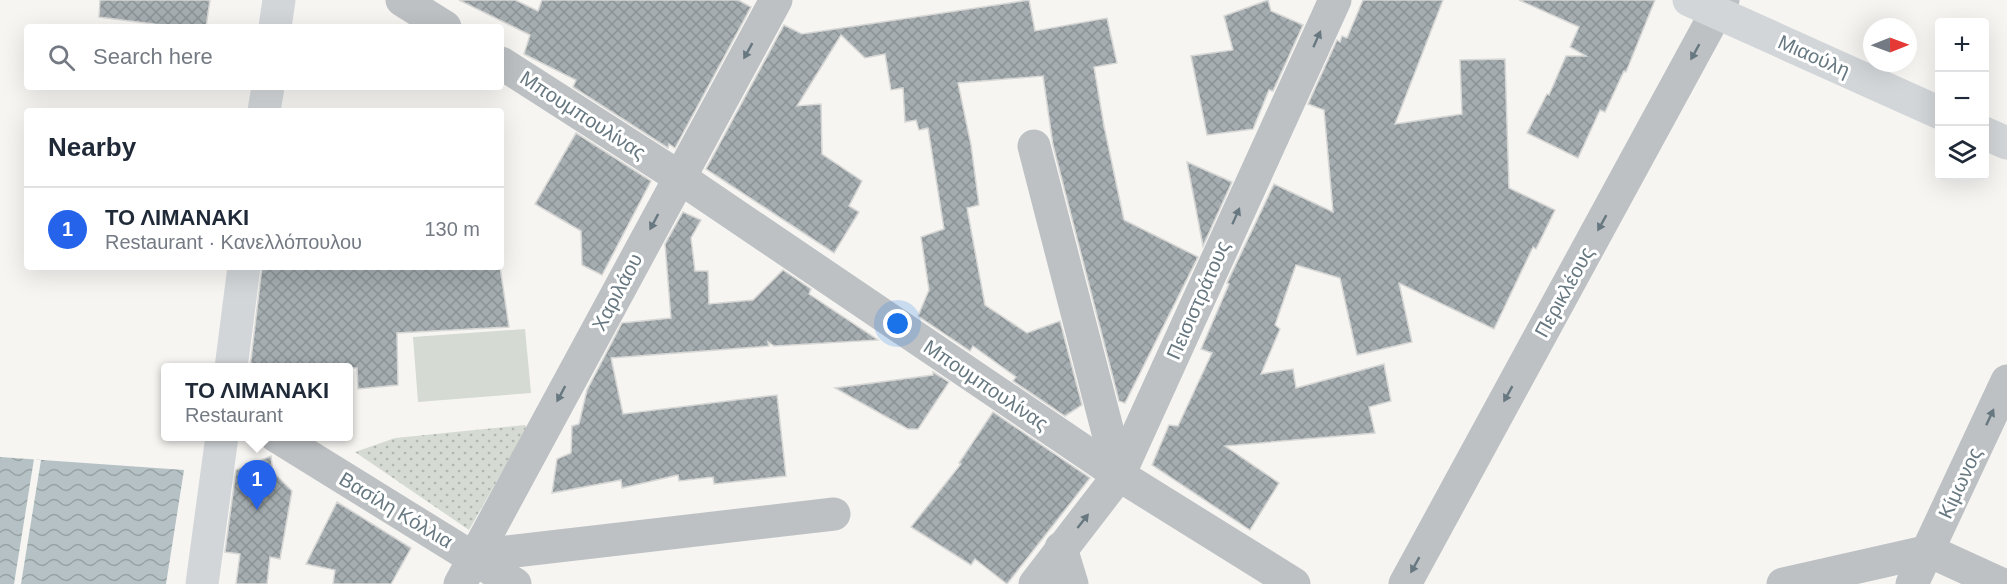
<!DOCTYPE html>
<html lang="en">
<head>
<meta charset="utf-8">
<style>
	:root { --surface:#fff; --page:#f6f6f7; --text:#1f2937; --muted:#747a83; --line:#e0e1e3; --accent:#2563eb }
	body { margin:0; font-family:Arial,sans-serif; background:var(--page); color:var(--text) }
	.controls { position:absolute; right:18px; top:18px; display:grid; overflow:hidden; border-radius:6px; box-shadow:0 6px 24px #0002 }
	.controls button { width:54px; height:54px; display:grid; place-items:center; padding:0; border:0; border-bottom:2px solid var(--line); background:var(--surface); color:var(--text); font:30px sans-serif }
	.compass { position:absolute; left:1863px; top:18px; width:54px; height:54px; border-radius:50%; background:var(--surface); box-shadow:0 6px 24px #0002; rotate:89deg }
	.you { position:absolute; left:898px; top:324px; width:21px; height:21px; margin:-15px; border:4px solid #fff; border-radius:50%; background:#1a73e8; box-shadow:0 0 0 9px #1a73e833 }
	.badge { display:grid; place-items:center; width:39px; height:39px; border-radius:50%; background:var(--accent); color:#fff; font-size:20px; font-weight:700 }
	.pin { position:absolute; translate:-50% -50px; filter:drop-shadow(0 2px 3px #0008) }
	.pin::after { content:''; position:absolute; top:32px; width:21px; height:18px; background:inherit; clip-path:polygon(0 0,100% 0,50% 100%) }
	.popup { position:absolute; left:161px; top:363px; width:192px; height:78px; box-sizing:border-box; display:grid; place-content:center; border-radius:6px; background:var(--surface); filter:drop-shadow(0 2px 4px #0005); font-size:20px; white-space:nowrap; color:var(--muted) }
	.popup b { font-size:22px; color:var(--text) }
	.popup::after { content:''; position:absolute; left:50%; top:100%; margin-left:-12px; border:12px solid transparent; border-top-color:var(--surface) }
	.list { margin:0; padding:0; list-style:none }
	h2 { display:flex; justify-content:space-between; align-items:center; height:78px; margin:0; padding:0 24px; font-size:26px }
	h2 small { font-size:20px; font-weight:400; color:var(--muted) }
	.list li { display:grid; grid-template-columns:39px 1fr auto; gap:18px; align-items:center; box-sizing:border-box; height:84px; padding:0 24px; border-top:2px solid var(--line) }
	.list b { display:block; font-size:22px; white-space:nowrap }
	.list p { margin:0; font-size:20px; white-space:nowrap; color:var(--muted) }
	.list em { font-size:20px; font-style:normal; color:var(--muted) }
	.icon { flex:none; width:33px; height:33px; fill:none; stroke:currentColor; stroke-width:2; stroke-linecap:round; stroke-linejoin:round }
	.map { position:relative; flex:none; width:2007px; height:584px; overflow:hidden }
	.search { position:absolute; background:var(--surface); box-shadow:0 6px 24px #0002; left:24px; top:24px; width:480px; height:66px; display:flex; align-items:center; gap:15px; box-sizing:border-box; padding:0 21px; border-radius:6px; color:var(--muted); font-size:22px }
	.panel { position:absolute; background:var(--surface); box-shadow:0 6px 24px #0002; left:24px; top:108px; width:480px; height:162px; border-radius:6px }
	.map>svg:first-child { display:block }
</style>
</head>
<body>
<div class="map">
<svg width="2007" height="584" viewBox="0 0 2007 584">
	<defs>
		<pattern id="green-dots" width="8" height="8" patternUnits="userSpaceOnUse" patternTransform="scale(1.5)"><rect width="8" height="8" fill="#d5dad2"/><path d="M2 2h.1M6 6h.1" fill="none" stroke="#b1b6b0" stroke-width="1.8" stroke-linecap="round"/></pattern>
		<pattern id="water-waves" width="16" height="10" patternUnits="userSpaceOnUse" patternTransform="scale(1.5)"><rect width="16" height="10" fill="#b5c1c4"/><path d="M0 5q4-4 8 0t8 0" fill="none" stroke="#97a2a5"/></pattern>
		<pattern id="building-cross-hatch" width="8" height="8" patternUnits="userSpaceOnUse" patternTransform="scale(1.5)"><rect width="8" height="8" fill="#a5adb1"/><path d="M0 0l8 8M0 8l8-8" fill="none" stroke="#8a9295"/></pattern>
	</defs>
	<rect width="100%" height="100%" fill="#f6f5f2"/>
	<path fill="url(#green-dots)" d="M525,425L527,428L469,530L355,452L395,438Z"/>
	<path fill="#d5dad2" d="M525,329L531,393L418,402L413,337Z"/>
	<path fill="url(#water-waves)" d="M0,457L184,470L166,584H0Z"/>
	<path fill="#f6f5f2" d="M34,459L41,460L21,584H14Z"/>
	<g fill="url(#building-cross-hatch)" stroke="#d7d7d5" stroke-width="1.5">
		<path d="M100,0H210L206,27H177L99,17Z"/>
		<path d="M459,0H515L538,11L542,0H738L751,7L675,148L669,144L668,148L573,87L576,80L524,54L530,35Z"/>
		<path d="M1029,0L1035,31L1107,18L1117,63L1094,67L1104,126L1124,220L1198,257L1125,403L1119,401L1053,145L1043,76L958,83L971,145L979,205L967,208L985,305L1027,333L1060,321L1082,405L1065,416L1013,381L1016,377L973,346L970,351L918,316L929,290L921,237L944,229L928,128L919,130L916,120L905,122L903,88L891,90L885,54L865,58L841,35L797,106L821,104L822,154L862,181L849,206L859,212L834,253L706,169L784,25L802,34Z"/>
		<path d="M1268,0L1271,11L1303,25L1273,91L1269,90L1253,129L1207,135L1191,56L1233,50L1224,16Z"/>
		<path d="M1363,0H1443L1395,124L1462,114L1460,60L1505,59L1509,188L1555,210L1536,249L1533,247L1494,329L1399,283L1412,342L1357,355L1340,278L1296,265L1275,325L1280,329L1261,374L1293,369L1296,388L1384,364L1391,401L1369,407L1375,433L1225,446L1279,483L1250,530L1152,465L1169,425L1178,426L1212,353L1201,349L1229,284L1227,283L1274,184L1333,212L1324,110L1308,104L1337,40L1340,42L1342,36L1347,38Z"/>
		<path d="M1519,0H1655L1626,72L1624,71L1605,112L1600,110L1578,158L1527,133L1547,94L1549,95L1566,56H1586L1570,47L1579,27Z"/>
		<path d="M576,133L651,181L602,275L582,265L581,231L535,204Z"/>
		<path d="M1187,162L1232,182L1203,246Z"/>
		<path d="M683,212L701,220L691,238L695,271H708L709,304L753,300L783,270L811,289L809,294L878,340L774,346L768,342L769,346L611,358L623,414L777,395L786,476L714,484L713,477L679,481L678,475L622,488L621,480L552,493L557,459L571,453L572,426L579,424L587,390L622,323L671,318L665,244Z"/>
		<path d="M262,267H500L509,327L397,333L398,385L358,389L357,368H250Z"/>
		<path d="M933,372L949,382L918,429H908L835,388L933,375Z"/>
		<path d="M993,412L1090,478L1007,584L975,559L971,565L911,527L961,464L959,463Z"/>
		<path d="M271,456L273,472L292,491L280,559L270,557L267,584H236L240,554L225,552L236,470Z"/>
		<path d="M337,502L411,548L391,584H333L335,570L306,564Z"/>
	</g>
	<g fill="none" stroke-linecap="round" stroke-linejoin="round">
		<g stroke="#bdc1c4" stroke-width="33">
			<path d="M402,0L445,27"/>
			<path d="M501,63L679,177L1119,475L1294,584"/>
			<path d="M1034,146L1119,475"/>
			<path d="M276,436L515,584"/>
			<path d="M1061,548L1072,584"/>
			<path d="M473,556L834,514"/>
			<path d="M460,584L776,0"/>
			<path d="M1035,584L1119,475L1335,0"/>
			<path d="M1405,584L1723,0"/>
			<path d="M1783,584L1929,551L2001,584"/>
			<path d="M1912,584L2007,381"/>
		</g>
		<g stroke="#d2d6d9" stroke-width="33">
			<path d="M1689,0L1940,113"/>
			<path d="M275,27L279,0"/>
			<path d="M264,111L268,87"/>
			<path d="M1984,133L2007,143"/>
			<path d="M231,368L244,267"/>
			<path d="M202,584L222,436"/>
		</g>
	</g>
	<defs><path id="oneway-solid" d="M-6-.8H1V-3.2L6.5 0L1 3.2V.8H-6Z" transform="scale(1.5)"/></defs>
	<g fill="#677881">
		<use href="#oneway-solid" transform="translate(1317 39) rotate(-66)"/>
		<use href="#oneway-solid" transform="translate(748 51) rotate(119)"/>
		<use href="#oneway-solid" transform="translate(1695 52) rotate(119)"/>
		<use href="#oneway-solid" transform="translate(1236 216) rotate(-66)"/>
		<use href="#oneway-solid" transform="translate(654 222) rotate(118)"/>
		<use href="#oneway-solid" transform="translate(1602 223) rotate(119)"/>
		<use href="#oneway-solid" transform="translate(561 394) rotate(118)"/>
		<use href="#oneway-solid" transform="translate(1508 394) rotate(119)"/>
		<use href="#oneway-solid" transform="translate(1990 417) rotate(-65)"/>
		<use href="#oneway-solid" transform="translate(1083 521) rotate(-52)"/>
		<use href="#oneway-solid" transform="translate(1415 565) rotate(119)"/>
	</g>
	<g text-anchor="middle" stroke-width="6" stroke-linejoin="round" paint-order="stroke">
		<g font-size="20" fill="#677881" stroke="#fff">
			<text transform="translate(1814 56) rotate(24)" y="7">Μιαούλη</text>
			<text transform="translate(583 115) rotate(33)" y="7">Μπουμπουλίνας</text>
			<text transform="translate(617 292) rotate(-62)" y="7">Χαριλάου</text>
			<text transform="translate(1564 292) rotate(-61)" y="7">Περικλέους</text>
			<text transform="translate(1198 300) rotate(-66)" y="7">Πεισιστράτους</text>
			<text transform="translate(986 385) rotate(34)" y="7">Μπουμπουλίνας</text>
			<text transform="translate(1960 483) rotate(-65)" y="7">Κίμωνος</text>
			<text transform="translate(396 510) rotate(31)" y="7">Βασίλη Κόλλια</text>
		</g>
	</g>
</svg>
<div class="controls">
<button>+</button>
<button>−</button>
<button><svg class="icon" aria-label="layers" viewBox="0 0 24 24"><path d="M12 4l9 5-9 5-9-5zM3 14l9 5 9-5"/></svg></button>
</div>
<svg class="compass" viewBox="-18 -18 36 36"><path d="M0-13l5 13h-10z" fill="#e53935"/><path d="M0 13l5-13h-10z" fill="#747a83"/></svg>
<div class="you"></div>
<div class="pin badge" style="left:257px;top:510px">1</div>
<div class="popup"><b>ΤΟ ΛΙΜΑΝΑΚΙ</b>Restaurant</div>
<div class="search"><svg class="icon" aria-label="search" viewBox="0 0 24 24"><circle cx="10" cy="10" r="6"/><path d="M15 15l6 6"/></svg>Search here</div>
<section class="panel">
<h2>Nearby<small></small></h2>
<ul class="list">
<li><span class="badge">1</span><div><b>ΤΟ ΛΙΜΑΝΑΚΙ</b><p>Restaurant · Κανελλόπουλου</p></div><em>130 m</em></li>
</ul>
</section>
</div>
</body>
</html>
